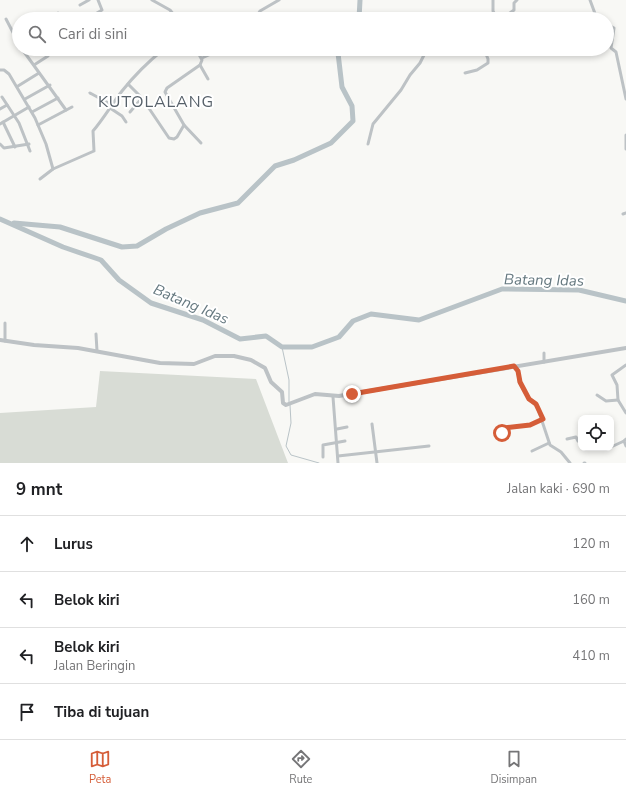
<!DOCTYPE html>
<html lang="id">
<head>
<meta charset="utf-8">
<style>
	:root { --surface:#fff; --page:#f2f2f2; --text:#202124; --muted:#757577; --line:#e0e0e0; --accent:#d55d38 }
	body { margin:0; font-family:"Nunito Sans",sans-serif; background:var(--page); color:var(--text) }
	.controls { position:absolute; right:12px; bottom:12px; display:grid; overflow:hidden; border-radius:8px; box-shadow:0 2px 6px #0003 }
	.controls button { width:36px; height:36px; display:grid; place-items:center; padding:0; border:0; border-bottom:1px solid var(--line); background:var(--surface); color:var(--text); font:20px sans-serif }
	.stop { position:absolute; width:12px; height:12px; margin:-9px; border:3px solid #d55d38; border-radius:50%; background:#fff }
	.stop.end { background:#d55d38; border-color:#fff; box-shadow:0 1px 4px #0008 }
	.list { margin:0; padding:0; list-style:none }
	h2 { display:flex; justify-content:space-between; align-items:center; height:52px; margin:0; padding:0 16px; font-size:17px }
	h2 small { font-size:13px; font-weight:400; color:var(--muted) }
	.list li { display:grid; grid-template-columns:26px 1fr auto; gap:12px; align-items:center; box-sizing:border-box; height:56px; padding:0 16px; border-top:1px solid var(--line) }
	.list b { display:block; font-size:15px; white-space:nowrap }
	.list p { margin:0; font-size:13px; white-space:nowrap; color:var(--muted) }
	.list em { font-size:13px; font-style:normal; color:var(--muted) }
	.icon { flex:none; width:22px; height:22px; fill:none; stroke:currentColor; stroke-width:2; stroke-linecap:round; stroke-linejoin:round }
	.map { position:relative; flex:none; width:626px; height:463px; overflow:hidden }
	.search { position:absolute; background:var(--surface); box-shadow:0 2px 6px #0003; left:12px; right:12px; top:12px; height:44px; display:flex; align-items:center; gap:10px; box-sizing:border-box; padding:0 14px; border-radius:22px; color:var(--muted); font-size:15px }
	.sheet { height:276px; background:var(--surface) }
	nav { display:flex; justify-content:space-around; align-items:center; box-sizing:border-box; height:56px; border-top:1px solid var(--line); background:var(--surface); font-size:11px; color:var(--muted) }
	nav a { display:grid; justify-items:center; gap:2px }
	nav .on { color:var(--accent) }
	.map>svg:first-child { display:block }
</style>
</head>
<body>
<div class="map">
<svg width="626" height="463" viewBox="0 0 626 463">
	<rect width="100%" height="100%" fill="#f8f8f5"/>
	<path fill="#d8dcd5" d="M100,371L256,379L288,463H0V413L96,407Z"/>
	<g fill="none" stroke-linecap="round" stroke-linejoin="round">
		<g stroke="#b9c3c7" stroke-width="1">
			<path d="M282,347L289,380V402"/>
			<path d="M290,405L291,423L286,446L291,455L319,463"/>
		</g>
		<g stroke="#b9c3c7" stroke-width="5">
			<path d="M359,19L360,0"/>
			<path d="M0,219L63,247L101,260L119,280L151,303L203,320L240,339L266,336L282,347H312L339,337L353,321L371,314L419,320L502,289L579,290L626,301"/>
			<path d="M14,223L60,227L122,247L137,246L166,229L200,213L238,203L275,166L294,160L331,143L353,121L352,106L342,87L338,53L341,49"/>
		</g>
		<g stroke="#bdc2c5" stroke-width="3">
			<path d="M152,0L170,10L177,19"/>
			<path d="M493,0V11L497,19"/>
			<path d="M590,0L597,19"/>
			<path d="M80,5L89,0"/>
			<path d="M58,13L62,19"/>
			<path d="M6,19L19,44"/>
			<path d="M87,19L102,10L98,0"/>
			<path d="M255,19L260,11L279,0"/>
			<path d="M502,19L514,10V3L517,0"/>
			<path d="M607,24L614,28L611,48L616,52L626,99"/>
			<path d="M22,49L66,110"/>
			<path d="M196,49L202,60L200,65L167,88L165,92L184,125L201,143"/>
			<path d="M455,49L458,53L474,49"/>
			<path d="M202,58L211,54L233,49"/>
			<path d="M34,65L48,56V52L46,49"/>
			<path d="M200,65L208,79"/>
			<path d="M0,70H4L9,74L35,118L46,144L53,169"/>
			<path d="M465,73L477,70L488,63V59L484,49"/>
			<path d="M128,84L142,98L169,138L174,139L177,137L184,125"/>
			<path d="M18,86L39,73"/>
			<path d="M90,93L112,105"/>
			<path d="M2,97L19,123L30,151"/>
			<path d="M25,99L50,85"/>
			<path d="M110,108L122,116L126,122"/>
			<path d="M0,109L7,105"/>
			<path d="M32,112L58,98"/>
			<path d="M130,112L142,98"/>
			<path d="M3,122L15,147"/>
			<path d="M0,124L29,107"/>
			<path d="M38,125L72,107"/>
			<path d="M626,135V149"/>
			<path d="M0,144L4,148L29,144"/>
			<path d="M368,144L373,124L401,90L410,75L420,63L424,55L429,50L438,49"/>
			<path d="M40,179L53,169L94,151L93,131C104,118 112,104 122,91C134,76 149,61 164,49"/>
			<path d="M623,214L626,213"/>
			<path d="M5,323V341"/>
			<path d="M96,334L97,351"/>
			<path d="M544,353V362"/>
			<path d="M626,365L612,375L617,385L618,400L626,413"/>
			<path d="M514,366L518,371L519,382L529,399L537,406L550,445L561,452L570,463"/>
			<path d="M597,395L606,401L618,400"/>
			<path d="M333,397L338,463"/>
			<path d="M372,424L377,463"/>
			<path d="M337,429L347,427"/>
			<path d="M498,436L502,432V428L530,425L543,419"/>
			<path d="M567,439L576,437L578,441L581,439"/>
			<path d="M626,439L624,441L626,446"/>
			<path d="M611,447L624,441"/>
			<path d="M532,451L549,443"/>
			<path d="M338,456L429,446"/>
			<path d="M323,457V445L345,441"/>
			<path d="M584,463H585"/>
		</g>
		<path stroke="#bdc2c5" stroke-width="4" d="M0,340L34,345L78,348L160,363L194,364L215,356H234L251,360L265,368L271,382L282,392L283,403L286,405L315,394L339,396L626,348"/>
	</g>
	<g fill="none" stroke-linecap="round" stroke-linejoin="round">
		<path stroke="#d55d38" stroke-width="5" d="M352,394L514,366L518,371L520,382L529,399L536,404L543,419L530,425L503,428L502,433"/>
	</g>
	<g text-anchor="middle" stroke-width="4" stroke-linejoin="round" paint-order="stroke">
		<g font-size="15" font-style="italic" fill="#65787f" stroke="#fff">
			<text transform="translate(544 280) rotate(1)" y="5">Batang Idas</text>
			<text transform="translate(191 304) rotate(23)" y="5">Batang Idas</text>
		</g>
		<g font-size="16" letter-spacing="1" fill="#57616a" stroke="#fff">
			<text x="156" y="107">KUTOLALANG</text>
		</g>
	</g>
</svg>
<div class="controls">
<button><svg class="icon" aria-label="locate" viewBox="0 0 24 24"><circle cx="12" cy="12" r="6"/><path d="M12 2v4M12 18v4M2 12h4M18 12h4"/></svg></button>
</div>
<div class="stop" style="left:502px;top:433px"></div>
<div class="stop end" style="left:352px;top:394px"></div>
<div class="search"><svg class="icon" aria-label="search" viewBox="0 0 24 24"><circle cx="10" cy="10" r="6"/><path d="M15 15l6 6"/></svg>Cari di sini</div>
</div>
<section class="sheet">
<h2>9 mnt<small>Jalan kaki · 690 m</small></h2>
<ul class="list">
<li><svg class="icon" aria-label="ahead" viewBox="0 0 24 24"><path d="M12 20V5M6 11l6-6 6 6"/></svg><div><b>Lurus</b></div><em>120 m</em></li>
<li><svg class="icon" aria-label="left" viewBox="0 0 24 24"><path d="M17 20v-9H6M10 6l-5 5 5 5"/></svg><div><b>Belok kiri</b></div><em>160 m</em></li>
<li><svg class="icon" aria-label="left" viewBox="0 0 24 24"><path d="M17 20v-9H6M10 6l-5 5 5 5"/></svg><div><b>Belok kiri</b><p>Jalan Beringin</p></div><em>410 m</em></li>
<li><svg class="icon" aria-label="arrive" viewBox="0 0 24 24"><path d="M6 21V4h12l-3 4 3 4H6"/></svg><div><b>Tiba di tujuan</b></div></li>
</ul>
</section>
<nav>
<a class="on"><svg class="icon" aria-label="map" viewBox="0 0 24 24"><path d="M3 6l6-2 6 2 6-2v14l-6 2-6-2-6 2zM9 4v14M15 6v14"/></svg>Peta</a>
<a><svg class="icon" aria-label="directions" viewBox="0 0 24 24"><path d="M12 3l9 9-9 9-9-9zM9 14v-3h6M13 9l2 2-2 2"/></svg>Rute</a>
<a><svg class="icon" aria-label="saved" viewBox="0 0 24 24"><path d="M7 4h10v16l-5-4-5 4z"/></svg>Disimpan</a>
</nav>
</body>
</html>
